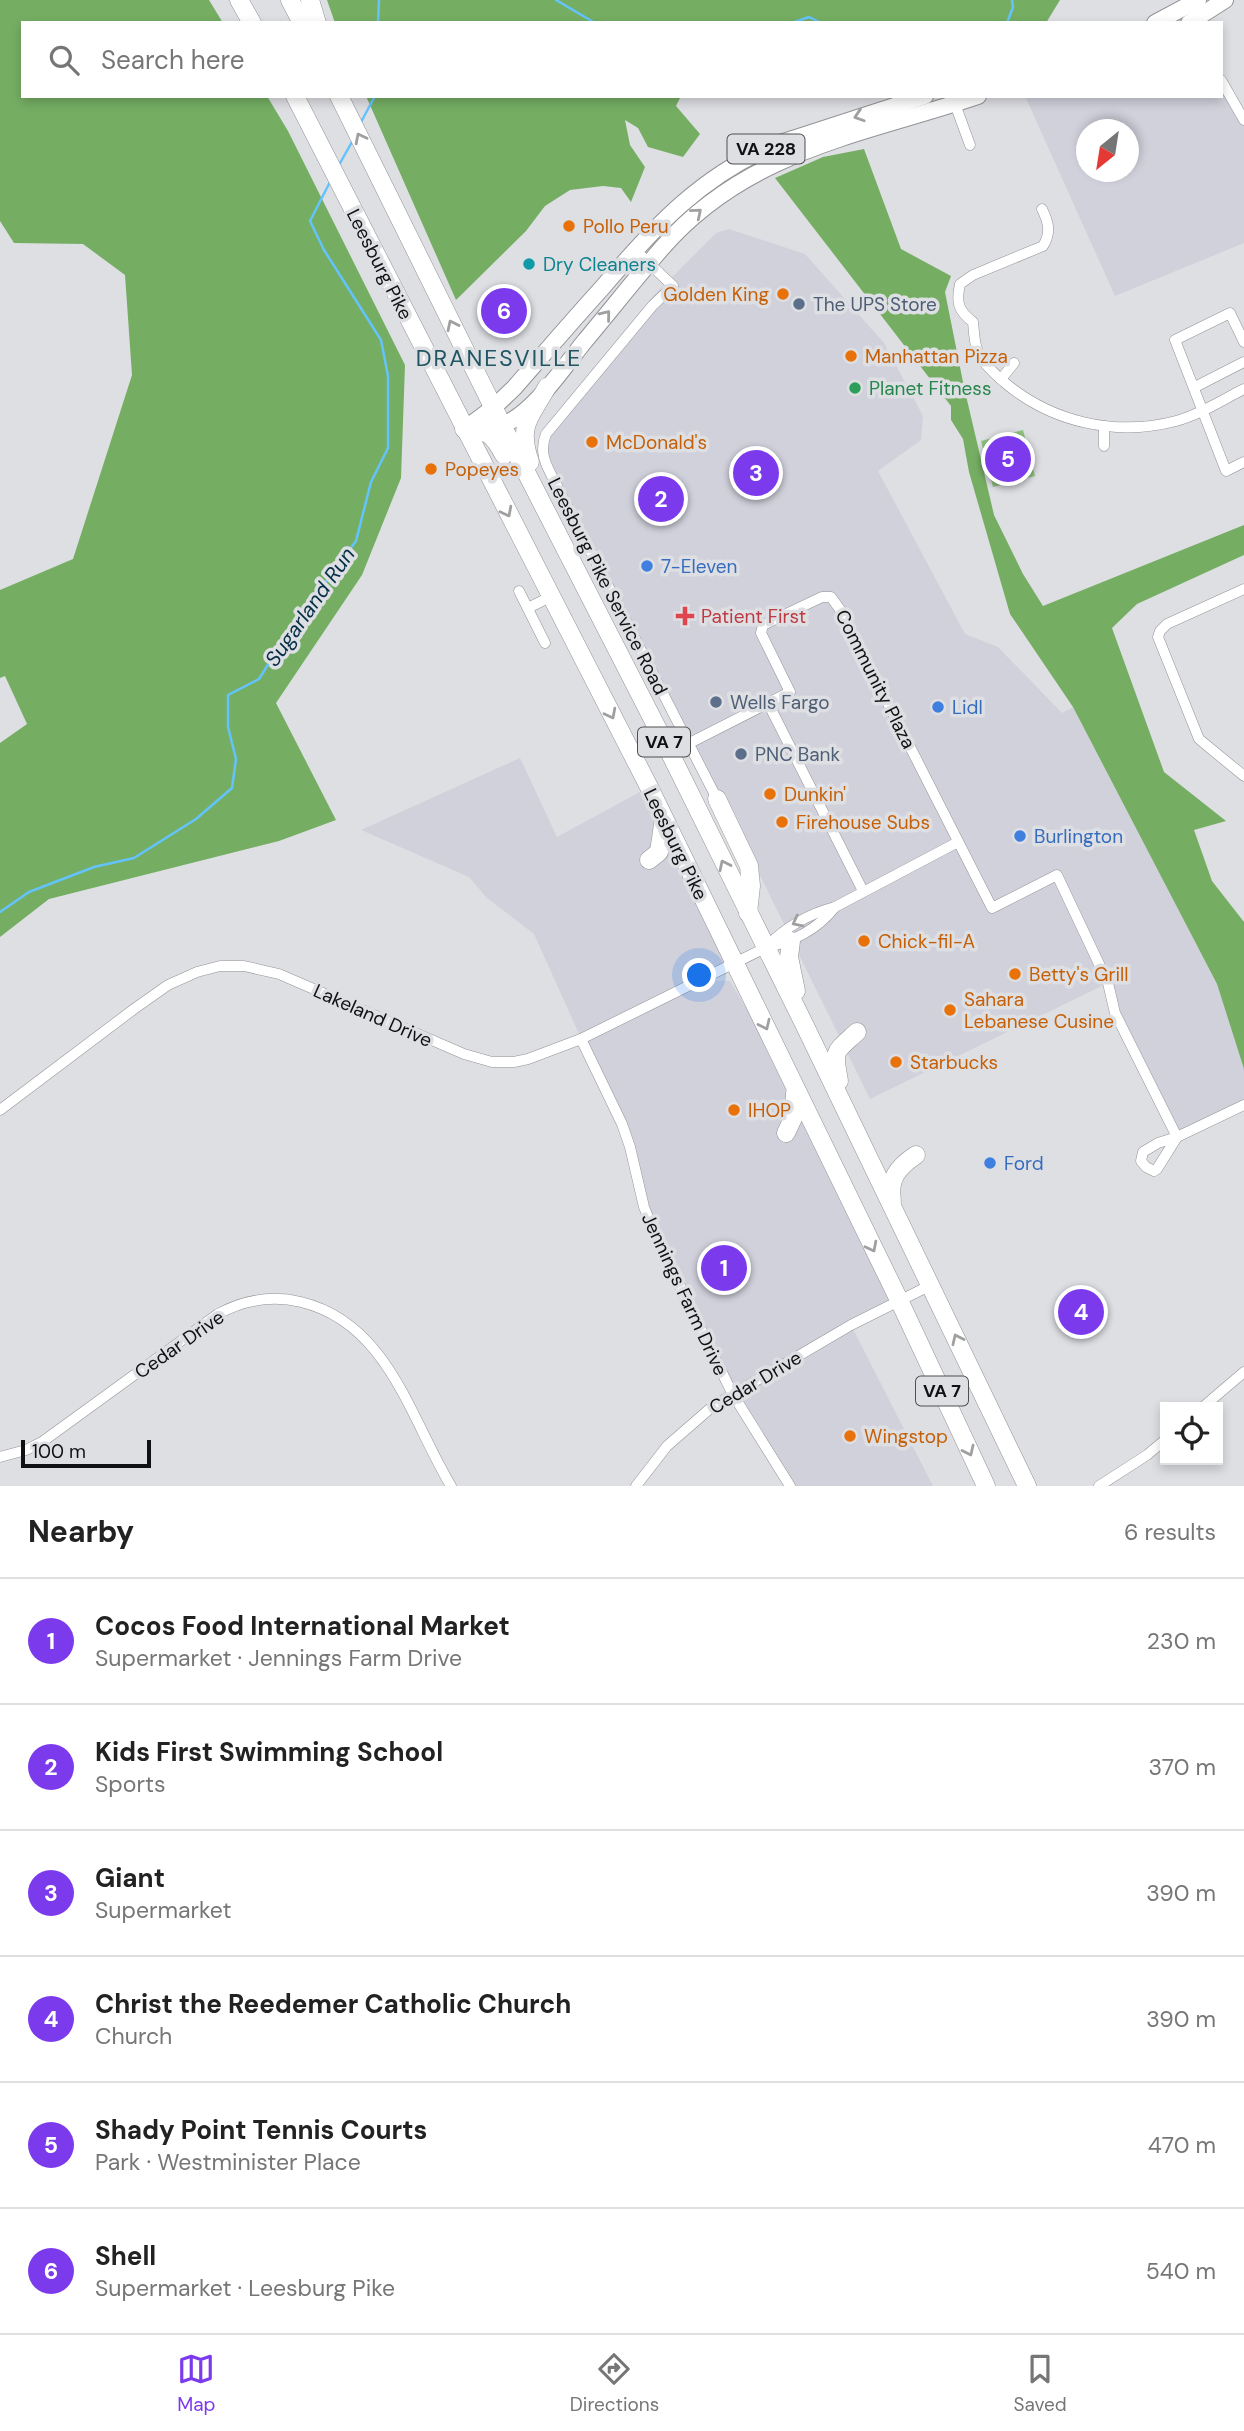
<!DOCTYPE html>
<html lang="en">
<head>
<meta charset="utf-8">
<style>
	:root { --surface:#fff; --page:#f6f6f6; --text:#222; --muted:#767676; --line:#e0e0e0; --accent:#7c3aed }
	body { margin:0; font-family:"DM Sans",sans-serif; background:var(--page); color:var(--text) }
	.controls { position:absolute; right:21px; bottom:21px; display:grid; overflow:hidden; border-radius:0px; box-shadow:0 4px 10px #0003 }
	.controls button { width:63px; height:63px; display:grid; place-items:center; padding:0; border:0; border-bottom:2px solid var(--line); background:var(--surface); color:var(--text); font:35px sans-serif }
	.compass { position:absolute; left:1076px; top:119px; width:63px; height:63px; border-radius:50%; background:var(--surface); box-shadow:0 4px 10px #0003; rotate:210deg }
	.scale { position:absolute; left:21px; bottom:18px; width:130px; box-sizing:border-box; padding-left:7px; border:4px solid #111113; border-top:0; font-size:19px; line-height:24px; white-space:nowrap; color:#111113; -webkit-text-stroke:5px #dedfe3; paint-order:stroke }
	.you { position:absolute; left:700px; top:976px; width:24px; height:24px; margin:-18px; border:5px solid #fff; border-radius:50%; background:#1a73e8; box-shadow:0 0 0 10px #1a73e833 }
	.badge { display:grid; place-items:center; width:46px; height:46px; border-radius:50%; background:var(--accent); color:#fff; font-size:23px; font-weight:700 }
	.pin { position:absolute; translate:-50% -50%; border:4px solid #fff; box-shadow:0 2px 7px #0006 }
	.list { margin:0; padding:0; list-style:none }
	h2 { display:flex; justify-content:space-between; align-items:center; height:91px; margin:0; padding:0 28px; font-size:30px }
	h2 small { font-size:23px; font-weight:400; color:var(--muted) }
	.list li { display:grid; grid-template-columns:46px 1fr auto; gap:21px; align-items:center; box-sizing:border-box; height:126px; padding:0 28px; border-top:2px solid var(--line) }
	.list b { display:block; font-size:26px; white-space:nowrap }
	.list p { margin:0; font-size:23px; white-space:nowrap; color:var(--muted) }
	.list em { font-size:23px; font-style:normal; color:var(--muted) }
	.icon { flex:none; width:38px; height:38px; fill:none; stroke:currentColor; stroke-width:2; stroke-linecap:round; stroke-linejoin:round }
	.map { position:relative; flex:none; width:1244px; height:1486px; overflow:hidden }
	.search { position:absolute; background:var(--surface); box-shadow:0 4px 10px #0003; left:21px; right:21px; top:21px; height:77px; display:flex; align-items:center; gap:18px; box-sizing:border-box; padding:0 24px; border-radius:0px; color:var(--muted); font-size:26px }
	.sheet { height:847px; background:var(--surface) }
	nav { display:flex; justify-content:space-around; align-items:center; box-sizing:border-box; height:98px; border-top:2px solid var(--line); background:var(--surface); font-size:19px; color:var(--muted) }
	nav a { display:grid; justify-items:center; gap:4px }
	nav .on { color:var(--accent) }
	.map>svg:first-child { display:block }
</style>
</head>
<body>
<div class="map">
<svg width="1244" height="1486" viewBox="0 0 1244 1486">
	<rect width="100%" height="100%" fill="#dedfe3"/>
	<g fill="#d1d1dc" fill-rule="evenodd">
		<path d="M1221,80L1244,120V243L1115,296L1025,96H1221ZM1086,130H1128V172H1086Z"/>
		<path d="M729,229L805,254L884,343L923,416L921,440L878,471L965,634L998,647L1062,713L1073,707L1217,984L1244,1069V1105L1177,1137L1115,1013L1108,983L870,1099L749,853L547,458V424L653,296L716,233Z"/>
		<path d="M520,758L557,837L649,787L736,964L702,980L730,981L795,1090L899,1300L851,1325L933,1486H790L732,1393L656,1237L630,1147L534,934L487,898L469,877L361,830Z"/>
	</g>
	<path fill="#91c580" d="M1023,430L1035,476L993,487L981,441Z"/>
	<g fill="#75ae63">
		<path d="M0,0H209L223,23H23V96H267L288,131L405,365L401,478L362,575L276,703L336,820L279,841L49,899L0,937V743L27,724L5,676L0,678V590L73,559L132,375L125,275L83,244L14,243L0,221Z"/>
		<path d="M327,0H1060L1046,23H335Z"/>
		<path d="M366,96H681L676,106L700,134L683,157L648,147L638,128L625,120L630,145L645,167L631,202L621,188L603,186L570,190L545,206L526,231L456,300Z"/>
		<path d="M864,149L901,249L951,276L945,292L964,387L994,515L1023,574L1043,606L1244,525V555L1137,604L1112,628L1164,772L1226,821L1194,830L1212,881L1244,922V1069L1217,984L1073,707L1010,614L969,472L963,439L951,420V406L775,178L823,157Z"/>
	</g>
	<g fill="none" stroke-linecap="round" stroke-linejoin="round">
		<g stroke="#65c3fc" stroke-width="2.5">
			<path d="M556,0L595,23"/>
			<path d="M378,23L379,0"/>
			<path d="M792,23L809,17L821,23"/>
			<path d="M1007,23L1013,7L1012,0"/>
			<path d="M360,124L375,96"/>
			<path d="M339,165L353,140"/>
			<path d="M0,912L29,892L94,867L134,858L196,819L232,788L236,759L228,727V695L259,679L286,636L356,541L371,482L388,448V376L381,340L324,250L310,221L331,180"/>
		</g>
		<g stroke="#929396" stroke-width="11">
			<g id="street">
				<path d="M1221,80L1244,120"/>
				<path d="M955,104L970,145"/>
				<path d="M1042,209C1049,223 1051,233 1043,246L973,275L960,284C956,302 958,311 973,322C974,331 974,341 977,349C981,362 994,373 1004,382C1051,422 1115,437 1176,421C1199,415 1222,400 1244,389"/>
				<path d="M634,249L673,286L653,305L546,434C537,456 550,471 560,492L717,799"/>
				<path d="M1244,342L1230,313L1175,340L1226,471L1244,462"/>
				<path d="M1001,379L1014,363"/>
				<path d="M1195,387L1244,362"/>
				<path d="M1104,426V446"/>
				<path d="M1244,589L1167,624L1160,631L1158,637L1199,739L1244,776"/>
				<path d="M519,591L545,643"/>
				<path d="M528,608L550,597"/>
				<path d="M768,703L863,891"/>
				<path d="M670,753L790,692L761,633L763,625L822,597H831L841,611L992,908L1057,875L1108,983L1115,1013L1177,1137L1244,1105"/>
				<path d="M767,946C786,927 808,914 835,907L958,842"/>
				<path d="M581,1039L622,1124L630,1147L644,1207L656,1237L732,1393L790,1486"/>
				<path d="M0,1110L134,1009L168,985L197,972L220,966H244L279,974L464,1054L492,1062H514L528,1059L581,1039L765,948C794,941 817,930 835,907"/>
				<path d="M1177,1137L1157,1169L1154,1171L1146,1167L1141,1161L1143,1152L1158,1143Z"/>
				<path d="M1203,1407L1244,1372"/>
				<path d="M0,1457L26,1450L42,1442L218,1314C244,1300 272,1295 301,1302C388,1323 410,1418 451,1486"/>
				<path d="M636,1486L667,1446L713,1406L851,1325L931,1285"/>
				<path d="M1099,1486L1147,1455L1165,1440"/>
			</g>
		</g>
		<g stroke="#929396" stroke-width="18">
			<g id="primary">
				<path d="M1155,23L1198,0"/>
				<path d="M1189,23L1225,0"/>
				<path d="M465,429L493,408L514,388C543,355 572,321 602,288C654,227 702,175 777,144L925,96"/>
				<path d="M470,429C480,428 492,428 502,425C532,415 564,367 584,342C610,311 635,279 662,248C747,150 862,135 978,96"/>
			</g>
		</g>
		<g stroke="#929396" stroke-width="19">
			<g id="highway">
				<path d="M239,0L252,23"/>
				<path d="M290,0L302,23"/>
				<path d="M310,0L317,23"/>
				<path d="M295,96L649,787L899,1300L986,1486"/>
				<path d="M339,96L505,431L670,753L806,1028L1027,1486"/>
				<path d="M464,429C489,431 492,433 504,455"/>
				<path d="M530,462C517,425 530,418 547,387"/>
				<path d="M717,799L749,866L751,886L748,913"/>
				<path d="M649,860L659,852L664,818"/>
				<path d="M791,941L789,957L796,991"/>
				<path d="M839,1081C833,1049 834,1053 857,1032"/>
				<path d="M786,1133L794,1116L795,1093"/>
				<path d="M892,1201C888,1179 898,1167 916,1155"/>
			</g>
		</g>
		<use href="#street" stroke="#fff" stroke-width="10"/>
		<use href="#primary" stroke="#fff" stroke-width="16"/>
		<use href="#highway" stroke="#fff" stroke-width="18"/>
	</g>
	<defs><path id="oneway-chevron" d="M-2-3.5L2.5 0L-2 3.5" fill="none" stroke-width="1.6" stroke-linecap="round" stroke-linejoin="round" transform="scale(1.75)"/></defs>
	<g stroke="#a0a0a1">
		<use href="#oneway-chevron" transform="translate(859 116) rotate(162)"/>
		<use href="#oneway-chevron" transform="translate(360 138) rotate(-117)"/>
		<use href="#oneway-chevron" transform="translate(697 213) rotate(-40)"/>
		<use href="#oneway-chevron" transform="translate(606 315) rotate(-51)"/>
		<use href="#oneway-chevron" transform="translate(452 325) rotate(-116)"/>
		<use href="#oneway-chevron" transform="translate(507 512) rotate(63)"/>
		<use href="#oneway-chevron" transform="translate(611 714) rotate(63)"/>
		<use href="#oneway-chevron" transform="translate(724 865) rotate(-116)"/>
		<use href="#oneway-chevron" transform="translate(797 922) rotate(153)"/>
		<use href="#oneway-chevron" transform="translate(765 1025) rotate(65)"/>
		<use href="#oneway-chevron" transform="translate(872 1247) rotate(63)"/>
		<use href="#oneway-chevron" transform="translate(957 1339) rotate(-115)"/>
		<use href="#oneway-chevron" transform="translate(969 1451) rotate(65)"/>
	</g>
	<g fill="#e8710a" stroke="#dedfe3" stroke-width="2.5">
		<circle cx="569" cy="226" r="7"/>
		<circle cx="783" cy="294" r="7"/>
		<circle cx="851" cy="356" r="7"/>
		<circle cx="592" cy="442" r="7"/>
		<circle cx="431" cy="469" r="7"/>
		<circle cx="770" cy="794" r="7"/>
		<circle cx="782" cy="822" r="7"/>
		<circle cx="864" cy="941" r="7"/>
		<circle cx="1015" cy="974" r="7"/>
		<circle cx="950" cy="1010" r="7"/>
		<circle cx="896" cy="1062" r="7"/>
		<circle cx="734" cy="1110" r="7"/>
		<circle cx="850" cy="1436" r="7"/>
	</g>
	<circle fill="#0f9aa8" stroke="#dedfe3" stroke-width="2.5" cx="529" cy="264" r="7"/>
	<g fill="#5c6f8a" stroke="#dedfe3" stroke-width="2.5">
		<circle cx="799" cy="304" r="7"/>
		<circle cx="716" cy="702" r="7"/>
		<circle cx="741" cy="754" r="7"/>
	</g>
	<circle fill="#2e9e5b" stroke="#dedfe3" stroke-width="2.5" cx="855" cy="388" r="7"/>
	<g fill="#3f7fe0" stroke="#dedfe3" stroke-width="2.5">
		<circle cx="647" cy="566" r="7"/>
		<circle cx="938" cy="707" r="7"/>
		<circle cx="1020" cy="836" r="7"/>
		<circle cx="990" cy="1163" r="7"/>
	</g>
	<path fill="#e0444e" stroke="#dedfe3" stroke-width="2.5" d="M681.5 605.5h7v7h7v7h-7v7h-7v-7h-7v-7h7z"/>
	<g text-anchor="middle" stroke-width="7" stroke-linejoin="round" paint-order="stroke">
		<g fill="#dedfe3" stroke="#4e4f51" stroke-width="2">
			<rect x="727.5" y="134.5" width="77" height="29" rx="5"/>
			<rect x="638" y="727.5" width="52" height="29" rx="5"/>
			<rect x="916" y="1376.5" width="52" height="29" rx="5"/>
		</g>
		<g font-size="18" font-weight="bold" fill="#111113">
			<text x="766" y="155">VA 228</text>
			<text x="664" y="748">VA 7</text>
			<text x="942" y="1397">VA 7</text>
		</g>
		<g font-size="19" fill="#c56008" stroke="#dedfe3" text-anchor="start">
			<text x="583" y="233">Pollo Peru</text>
			<text x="769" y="301" text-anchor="end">Golden King</text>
			<text x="865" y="363">Manhattan Pizza</text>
			<text x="606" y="449">McDonald's</text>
			<text x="445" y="476">Popeyes</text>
			<text x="784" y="801">Dunkin'</text>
			<text x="796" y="829">Firehouse Subs</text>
			<text x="878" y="948">Chick-fil-A</text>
			<text x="1029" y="981">Betty's Grill</text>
			<text x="964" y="1006">Sahara<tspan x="964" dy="22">Lebanese Cusine</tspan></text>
			<text x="910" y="1069">Starbucks</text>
			<text x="748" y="1117">IHOP</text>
			<text x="864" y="1443">Wingstop</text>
		</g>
		<g font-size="19" fill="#111113" stroke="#dedfe3">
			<text transform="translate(380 264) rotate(63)" y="7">Leesburg Pike</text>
			<text transform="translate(608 586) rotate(63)" y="7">Leesburg Pike Service Road</text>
			<text transform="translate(876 679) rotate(63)" y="7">Community Plaza</text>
			<text transform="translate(676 844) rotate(64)" y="7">Leesburg Pike</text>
			<text transform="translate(373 1015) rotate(24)" y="7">Lakeland Drive</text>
			<text transform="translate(685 1294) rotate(65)" y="7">Jennings Farm Drive</text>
			<text transform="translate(179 1344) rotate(-35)" y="7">Cedar Drive</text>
			<text transform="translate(755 1382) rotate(-31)" y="7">Cedar Drive</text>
		</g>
		<g font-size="19" fill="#0d838f" stroke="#dedfe3" text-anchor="start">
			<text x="543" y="271">Dry Cleaners</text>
		</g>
		<g font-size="19" fill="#4e5e75" stroke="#dedfe3" text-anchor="start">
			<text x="813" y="311">The UPS Store</text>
			<text x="730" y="709">Wells Fargo</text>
			<text x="755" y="761">PNC Bank</text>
		</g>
		<g font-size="19" fill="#27864d" stroke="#dedfe3" text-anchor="start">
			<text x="869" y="395">Planet Fitness</text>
		</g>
		<g font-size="19" fill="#366cbe" stroke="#dedfe3" text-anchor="start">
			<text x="661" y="573">7-Eleven</text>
			<text x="952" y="714">Lidl</text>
			<text x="1034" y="843">Burlington</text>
			<text x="1004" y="1170">Ford</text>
		</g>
		<g font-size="19" fill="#be3a42" stroke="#dedfe3" text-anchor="start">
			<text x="701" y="623">Patient First</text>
		</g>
		<g font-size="21" font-style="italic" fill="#032e45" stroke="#dedfe3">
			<text transform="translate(310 607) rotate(-55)" y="7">Sugarland Run</text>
		</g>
		<g font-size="23" letter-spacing="2" fill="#205663" stroke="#dedfe3">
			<text x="499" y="366">DRANESVILLE</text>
		</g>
	</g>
</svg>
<div class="controls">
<button><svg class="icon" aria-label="locate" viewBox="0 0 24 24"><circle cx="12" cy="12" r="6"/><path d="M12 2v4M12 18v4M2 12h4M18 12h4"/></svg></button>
</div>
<svg class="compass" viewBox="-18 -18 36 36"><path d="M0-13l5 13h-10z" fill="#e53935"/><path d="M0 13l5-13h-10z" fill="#767676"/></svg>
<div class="scale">100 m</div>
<div class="you"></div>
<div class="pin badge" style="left:724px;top:1268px">1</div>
<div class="pin badge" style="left:661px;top:499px">2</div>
<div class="pin badge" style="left:756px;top:473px">3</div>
<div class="pin badge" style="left:1081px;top:1312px">4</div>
<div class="pin badge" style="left:1008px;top:459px">5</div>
<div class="pin badge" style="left:504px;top:311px">6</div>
<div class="search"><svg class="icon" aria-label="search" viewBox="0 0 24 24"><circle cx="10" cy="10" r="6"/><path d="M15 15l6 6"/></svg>Search here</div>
</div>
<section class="sheet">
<h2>Nearby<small>6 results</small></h2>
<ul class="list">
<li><span class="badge">1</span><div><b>Cocos Food International Market</b><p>Supermarket · Jennings Farm Drive</p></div><em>230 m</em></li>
<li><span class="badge">2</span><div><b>Kids First Swimming School</b><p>Sports</p></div><em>370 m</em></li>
<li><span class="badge">3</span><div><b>Giant</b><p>Supermarket</p></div><em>390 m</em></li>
<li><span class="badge">4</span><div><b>Christ the Reedemer Catholic Church</b><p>Church</p></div><em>390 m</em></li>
<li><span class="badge">5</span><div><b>Shady Point Tennis Courts</b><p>Park · Westminister Place</p></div><em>470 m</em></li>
<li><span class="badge">6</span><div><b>Shell</b><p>Supermarket · Leesburg Pike</p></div><em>540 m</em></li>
</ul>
</section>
<nav>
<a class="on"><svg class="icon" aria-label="map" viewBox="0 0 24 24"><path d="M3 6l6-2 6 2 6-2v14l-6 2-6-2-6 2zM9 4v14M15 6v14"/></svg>Map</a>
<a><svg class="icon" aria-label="directions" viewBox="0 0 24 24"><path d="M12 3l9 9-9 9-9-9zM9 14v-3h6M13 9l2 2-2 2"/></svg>Directions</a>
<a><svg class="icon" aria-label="saved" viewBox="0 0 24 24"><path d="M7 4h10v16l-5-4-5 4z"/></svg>Saved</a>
</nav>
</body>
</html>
